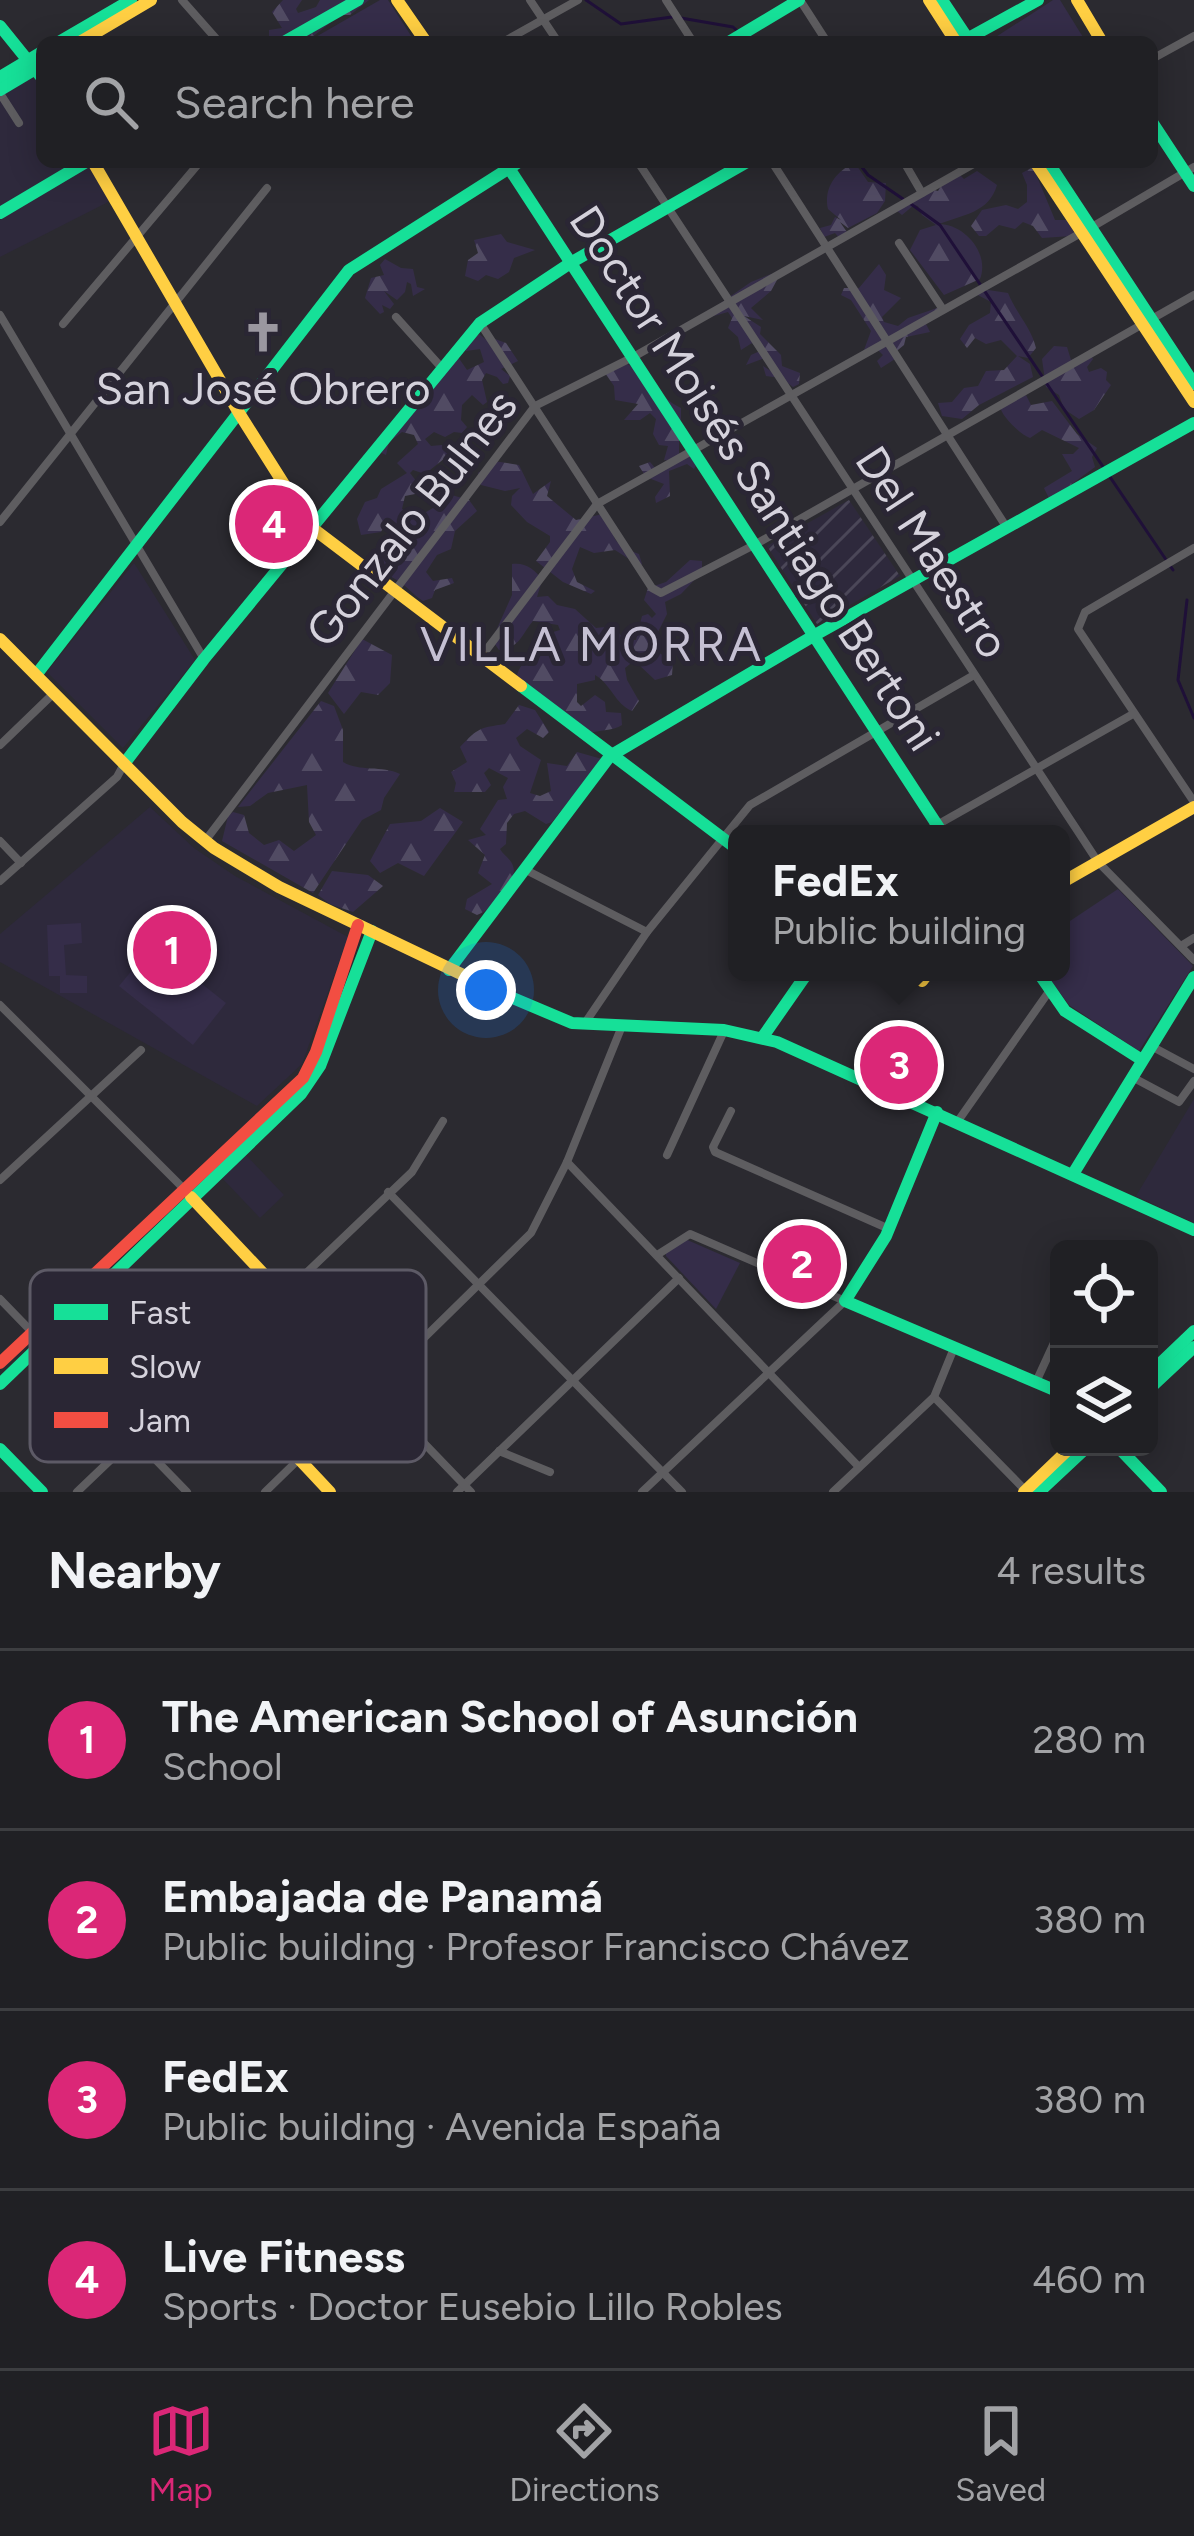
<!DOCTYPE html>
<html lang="en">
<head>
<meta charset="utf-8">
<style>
	:root { --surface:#202024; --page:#2d2d31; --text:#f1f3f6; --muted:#a2a3a6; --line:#3d3e41; --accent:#db2777 }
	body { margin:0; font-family:Figtree,sans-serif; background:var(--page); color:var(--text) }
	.controls { position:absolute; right:36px; bottom:36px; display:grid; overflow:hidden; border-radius:18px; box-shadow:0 6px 30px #0003 }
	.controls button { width:108px; height:108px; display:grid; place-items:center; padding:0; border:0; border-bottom:3px solid var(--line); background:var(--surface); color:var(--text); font:60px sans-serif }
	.you { position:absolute; left:486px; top:990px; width:42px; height:42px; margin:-30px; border:9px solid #fff; border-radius:50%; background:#1a73e8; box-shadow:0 0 0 18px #1a73e833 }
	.badge { display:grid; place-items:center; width:78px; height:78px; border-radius:50%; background:var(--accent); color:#fff; font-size:39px; font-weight:700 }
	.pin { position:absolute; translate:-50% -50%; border:6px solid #fff; box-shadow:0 3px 12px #0006 }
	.popup { position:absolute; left:728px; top:825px; width:342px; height:156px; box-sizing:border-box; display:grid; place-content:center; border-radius:18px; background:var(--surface); filter:drop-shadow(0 3px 9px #0005); font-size:39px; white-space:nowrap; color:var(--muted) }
	.popup b { font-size:45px; color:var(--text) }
	.popup::after { content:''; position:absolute; left:50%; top:100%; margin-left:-24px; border:24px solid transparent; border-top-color:var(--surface) }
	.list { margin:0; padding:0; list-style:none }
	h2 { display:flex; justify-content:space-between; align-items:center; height:156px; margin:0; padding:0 48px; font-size:51px }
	h2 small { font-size:39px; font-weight:400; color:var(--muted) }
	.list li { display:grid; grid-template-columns:78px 1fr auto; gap:36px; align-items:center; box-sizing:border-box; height:180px; padding:0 48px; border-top:3px solid var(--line) }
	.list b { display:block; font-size:45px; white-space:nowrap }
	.list p { margin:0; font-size:39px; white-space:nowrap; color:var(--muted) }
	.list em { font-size:39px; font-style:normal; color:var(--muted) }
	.icon { flex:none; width:66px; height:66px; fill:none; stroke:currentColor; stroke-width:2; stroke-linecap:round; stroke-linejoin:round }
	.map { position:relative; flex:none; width:1194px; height:1492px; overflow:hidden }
	.search { position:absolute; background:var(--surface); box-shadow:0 6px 30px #0003; left:36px; right:36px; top:36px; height:132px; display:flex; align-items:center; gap:30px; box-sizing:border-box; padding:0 42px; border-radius:18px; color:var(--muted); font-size:45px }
	.sheet { height:876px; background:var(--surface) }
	nav { display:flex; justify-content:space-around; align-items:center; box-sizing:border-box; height:168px; border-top:3px solid var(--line); background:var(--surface); font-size:33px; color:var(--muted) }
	nav a { display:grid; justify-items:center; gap:6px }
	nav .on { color:var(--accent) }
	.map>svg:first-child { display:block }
</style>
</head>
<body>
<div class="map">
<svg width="1194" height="1492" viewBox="0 0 1194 1492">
	<defs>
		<pattern id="industrial-furrows" width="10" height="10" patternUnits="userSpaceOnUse" patternTransform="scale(3)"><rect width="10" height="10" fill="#2e293c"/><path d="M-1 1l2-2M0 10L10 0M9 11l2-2" fill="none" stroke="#4b4758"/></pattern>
		<pattern id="forest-firs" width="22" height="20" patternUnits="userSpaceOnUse" patternTransform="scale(3)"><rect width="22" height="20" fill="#352d49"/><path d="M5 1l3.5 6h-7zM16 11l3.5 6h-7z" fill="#514b63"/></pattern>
	</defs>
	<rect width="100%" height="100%" fill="#2b2a30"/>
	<g fill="#2e293c">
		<path d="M42,73V162H97L118,197L0,257V94Z"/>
		<path d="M134,563L195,660L123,748L47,672Z"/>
		<path d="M150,807L194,848L235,876L348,937L302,1064L257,1106L0,962V934Z"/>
		<path d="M1194,1099V1223L1136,1196Z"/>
		<path d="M246,1155L284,1195L260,1218L222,1178Z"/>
	</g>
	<path fill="url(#industrial-furrows)" d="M849,500L900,576L817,624L767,546Z"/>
	<g fill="#352d49">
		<path d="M380,0H388L415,42H307Z"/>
		<path d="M1053,0H1060L1086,42H988Z"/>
		<path d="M1118,889L1193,966L1139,1051L1069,1005L1045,972H1061V949L1065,946L1061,927Z"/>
		<path d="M81,923L82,943L64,945L66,975L87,976V993H60V976H49L47,925Z"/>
		<path d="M153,945L226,1003L193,1045L119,986Z"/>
		<path d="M685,1239L740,1263L716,1309L666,1256V1250Z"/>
	</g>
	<g fill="url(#forest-firs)">
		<path d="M283,0H302L296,9L298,13L316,7L320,0H369L350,15H340L306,42H248L255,38L269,41V30L282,28L272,12Z"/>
		<path d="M848,166H857L868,182L886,183L885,201L877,213L848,228L840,222L849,235L843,242L835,233L824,237L820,228L831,225L835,217L841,220L828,209C824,190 833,176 848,166Z"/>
		<path d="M1033,167L1055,220H1068L1074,233L1071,236L1042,238L1033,226L1023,222L1015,229L999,225L986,236H979L971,226L982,210L1006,205L1018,209L1027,202V185L1022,173Z"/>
		<path d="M977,171L997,185C989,213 962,215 939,224C964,224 990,253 980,279L944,295L910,250L920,230L936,225L922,215L918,206L914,205L902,215L896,210L930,189L938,191L947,176L957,172L964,179Z"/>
		<path d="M501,234L507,242L535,250L514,258L509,272L498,279L486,275L478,281L465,276L468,260L478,253L474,240Z"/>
		<path d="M385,259L401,268L413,269L417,287L425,289L413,296L411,284L407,282L405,292L397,300L384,291L394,304L390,309L382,305L384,312L380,314L365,298L371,278L384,275L380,265Z"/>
		<path d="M879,264L886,275L884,290L901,298L882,317L884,322L898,326L908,318L943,306L926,324L930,332L906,337L904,345L893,354L895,359L881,368L877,361L883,355L878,350H864L871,331L851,300L841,295L844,288H859Z"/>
		<path d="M771,274L777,280L771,291L751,308L763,320L744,316L761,327L760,334L781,355L782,366L800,373L799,384L793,387L781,378L766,376L763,366L774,373L767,357L746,365L751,355L760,351L752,343L741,350L738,337L728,328L732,318L728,312L710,317L705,314L751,282Z"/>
		<path d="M988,290L1008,293C1016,313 1031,327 1036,348L1028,358L1018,356L1030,364L1033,377L979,405L962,419L942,416L938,403L952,402L964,388L978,386L986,371L1004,370L1017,356L1001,340L986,344L975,338L967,348L960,339L969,325L990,313L991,302L976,294Z"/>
		<path d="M479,334L489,342L495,339L506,343L518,361L501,369L510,376L508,383L503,384L497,377L486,373L482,380L487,402L483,405L472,395L462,405L461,420L467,427L462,433L454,432L445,437L434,432L425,439L431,446L442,445L463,462L462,467L455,470L445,458L425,474L413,470L410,473L420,486L415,494L405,496L402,509L410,511L414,519L433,508L434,498L441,492L469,500L477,511L455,531L451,549L437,555L426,572L433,581L452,578L454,583L435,590L432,598L423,601C413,595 407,586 397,580C379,570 373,571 376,547L393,536L397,527L385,524L381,532L361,535L357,519L365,502L377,498L381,489L407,473L397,463L418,444L414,435L402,432L389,442L386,455L378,451L458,357L467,370L484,362L480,349L466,351L464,348Z"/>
		<path d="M1054,346L1067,347L1071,360L1089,352L1093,359L1087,367L1089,372L1101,368L1107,372L1106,380L1111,385L1094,410L1079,419L1064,409L1059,395L1046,387L1042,359Z"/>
		<path d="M619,360C645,370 657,397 681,408V420L672,418L670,422L679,438V459L694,455L699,459L694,469L687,464L669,471L670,496L656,503L655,497L664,484L646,477L639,466L650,462L656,469L677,462L664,460L668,446L659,445L653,434L656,419L650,413L640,420H624L638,404L615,400L614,386L603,370Z"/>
		<path d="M1026,395L1031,405L1052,401L1077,434L1097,448L1092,457L1095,467L1050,500L1044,488L1072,471L1062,454H1073L1079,448L1042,430L1030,438C1020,434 1001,416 1000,406Z"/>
		<path d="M494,461L519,465L533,494L551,481L547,496L576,520L603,514C622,535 601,539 639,554L642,564L640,566L615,550L594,553L580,547L572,569L577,582L595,591L591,594L563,582L536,561L550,542V536L527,522L511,505L512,496L520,488L505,491L481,485L478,473Z"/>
		<path d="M690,560L702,561V572L681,594L665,602L667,614L654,640L658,652L673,662L672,675L655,680L637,663L630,664L625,668L627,680L639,701L632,711C615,704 611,684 595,675V680L577,684V702L581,706L595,695L605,702L606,712L621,713L622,725C613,731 597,730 586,734L516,681C518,661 536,653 543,635L560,630L558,625L533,621C521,635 521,647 499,650L492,640L512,595V564C525,562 536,570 542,580L537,597L548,596L557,605L575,609L596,628L614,626L624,640H636L642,616L648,614L652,618L656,614L644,600L648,588L666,582Z"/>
		<path d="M362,639L392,655L390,683L378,695L361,692L344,714L328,693Z"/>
		<path d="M321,701L334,706L343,730V762C359,772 382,765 400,774L384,798L381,810L362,820L313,893L222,841L228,816L233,812L244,815L249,833L264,845L279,840L294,851L316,835L309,822L307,785L268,793L250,806L238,807Z"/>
		<path d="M519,705L535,710L549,732L543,738L527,729L516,738L520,746L541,760L530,793L540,796L551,791L547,763L567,766L577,752L602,759L552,822L546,824L525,811L514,814L507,823L506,844L500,849C503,855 511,859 513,866C519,882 490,911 477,915L465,909L467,899L492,884L478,873L485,855L468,840L486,835L480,829L498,800L507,799L503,787L508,778L489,768L484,773L491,785L485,792H454L456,783L451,772L467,762L460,747C479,727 480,728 505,724Z"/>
		<path d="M440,808L463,822L424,876L398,863L380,873L370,861L390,824L421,821Z"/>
		<path d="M332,871L368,875L383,886L353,912L330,904L318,895Z"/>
	</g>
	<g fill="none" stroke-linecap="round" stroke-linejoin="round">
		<g stroke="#1f1038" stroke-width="3">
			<path d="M586,0L621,24L672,17"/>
			<path d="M681,18L733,27L749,42"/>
			<path d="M858,162L868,175L903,199"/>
			<path d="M911,204L940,225L1042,376"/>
			<path d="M1047,384L1173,570"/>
			<path d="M1187,600L1178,680L1194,718"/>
		</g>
		<g stroke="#5e5d60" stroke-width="8">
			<path d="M182,0L219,42"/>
			<path d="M530,0L558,42"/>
			<path d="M666,0L693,42"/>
			<path d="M800,0L827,42"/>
			<path d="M503,42L578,0"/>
			<path d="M1152,59L1194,36"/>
			<path d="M1,95L19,123"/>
			<path d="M638,162L1098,862L1194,960"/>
			<path d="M772,162L1007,528"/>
			<path d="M904,162L922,193"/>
			<path d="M1092,227L1194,167"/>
			<path d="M899,243L942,308"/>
			<path d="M0,315L204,659"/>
			<path d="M396,317L441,367"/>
			<path d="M480,323L652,588L661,593L756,544L1194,295"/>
			<path d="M63,324L200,162"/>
			<path d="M0,522L267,188"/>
			<path d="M1194,548L1085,612L1078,629L1194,802"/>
			<path d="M481,657L597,504L1081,233"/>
			<path d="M0,745L54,693"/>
			<path d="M921,834L1133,714"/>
			<path d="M0,841L21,863"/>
			<path d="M205,841L535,406L635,356L977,162"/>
			<path d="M524,869L647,932"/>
			<path d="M0,881L117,777L124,764"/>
			<path d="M1181,946L1194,938"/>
			<path d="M0,1005L185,1190"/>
			<path d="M585,1023L647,932L750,805L974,675"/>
			<path d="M1151,1046L1194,1069"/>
			<path d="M1132,1077L1179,1102L1194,1081"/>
			<path d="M731,1111L713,1147L715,1152L887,1228"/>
			<path d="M958,1121L1050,990"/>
			<path d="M667,1155L724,1031"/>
			<path d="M567,1162L859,1467"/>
			<path d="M0,1180L141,1050"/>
			<path d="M388,1192L682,1492"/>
			<path d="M0,1299L187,1492"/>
			<path d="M207,1368L299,1459L265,1492"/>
			<path d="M1036,1382L1059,1332"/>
			<path d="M934,1397L1026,1491"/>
			<path d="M499,1451L550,1472"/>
			<path d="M77,1492L412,1172L443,1121"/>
			<path d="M457,1492L679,1278"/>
			<path d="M471,1492L372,1389L531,1233L567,1162L622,1026"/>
			<path d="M642,1492L845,1301L690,1234L657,1255"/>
			<path d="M833,1492L934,1397L954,1348"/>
		</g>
		<g stroke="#16e098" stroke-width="12">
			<path d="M942,0L970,42"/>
			<path d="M0,26L42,78"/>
			<path d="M965,40L1038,0"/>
			<path d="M59,42L131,0"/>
			<path d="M284,42L358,0"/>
			<path d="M729,42L799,0"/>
			<path d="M0,77L42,52"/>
			<path d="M0,90L42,65"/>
			<path d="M1152,122L1194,186"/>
			<path d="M505,162L943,834"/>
			<path d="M1048,162L1194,384"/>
			<path d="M0,213L86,162"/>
			<path d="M36,675L349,270L519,162"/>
			<path d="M521,686L737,849"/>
			<path d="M124,764L204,659L480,323L572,262L747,162"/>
			<path d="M449,970L610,756L815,635L1194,423"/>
			<path d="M1038,972L1065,1011L1142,1060"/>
			<path d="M503,994L572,1023L724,1030L777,1042L1194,1230"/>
			<path d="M762,1038L808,972"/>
			<path d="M937,1112L886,1236L845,1301L1059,1392"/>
			<path d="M1073,1174L1194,977"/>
			<path d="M1149,1374L1194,1331"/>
			<path d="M0,1384L301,1094L320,1066L372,931"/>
			<path d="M1149,1389L1194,1347"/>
			<path d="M1118,1447L1161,1492"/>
			<path d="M0,1449L42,1492"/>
			<path d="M1039,1492L1087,1447"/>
		</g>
		<g stroke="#ffcf43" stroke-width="12">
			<path d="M397,0L426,42"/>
			<path d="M929,0L956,42"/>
			<path d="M1077,0L1102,42"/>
			<path d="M80,42L151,0"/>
			<path d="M93,162L239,413L311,527L521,686"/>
			<path d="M1035,162L1194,402"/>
			<path d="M0,639L182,822L214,848L279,887L503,994"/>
			<path d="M1061,883L1194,807"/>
			<path d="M910,972L922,981L929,972"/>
			<path d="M191,1197L372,1389L299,1459L330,1492"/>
			<path d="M1024,1492L1071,1447"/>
		</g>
		<path stroke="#f24e42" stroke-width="12" d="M0,1363L303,1078L316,1052L358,925"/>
	</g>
	<defs>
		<g id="church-bare" transform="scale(3.24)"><path d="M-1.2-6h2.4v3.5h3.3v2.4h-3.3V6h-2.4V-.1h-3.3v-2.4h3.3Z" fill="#9a97a0" stroke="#2a2634" stroke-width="2.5" paint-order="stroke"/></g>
	</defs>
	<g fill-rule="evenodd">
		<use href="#church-bare" x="263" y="332"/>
	</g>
	<g text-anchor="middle" stroke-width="10" stroke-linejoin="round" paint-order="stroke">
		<g font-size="45" fill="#d5d2dc" stroke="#2a2634">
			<text x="263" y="404">San José Obrero</text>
		</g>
		<g font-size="45" fill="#d5d2dc" stroke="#2a2634">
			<text transform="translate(755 478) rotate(57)" y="16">Doctor Moisés Santiago Bertoni</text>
			<text transform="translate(411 518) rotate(-52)" y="16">Gonzalo Bulnes</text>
			<text transform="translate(933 552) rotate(57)" y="16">Del Maestro</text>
		</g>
		<g font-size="48" letter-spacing="3" fill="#c5c0d3" stroke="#2a2634">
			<text x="592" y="661">VILLA MORRA</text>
		</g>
	</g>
	<rect x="30" y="1270" width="396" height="192" rx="18" fill="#2a2634" stroke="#5d5a66" stroke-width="3"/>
	<rect x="54" y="1304" width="54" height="16" fill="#16e098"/>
	<rect x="54" y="1358" width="54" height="16" fill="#ffcf43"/>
	<rect x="54" y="1412" width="54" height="16" fill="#f24e42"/>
	<g font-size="33" fill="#d5d2dc">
		<text x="129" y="1324">Fast</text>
		<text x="129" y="1378">Slow</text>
		<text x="129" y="1432">Jam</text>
	</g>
</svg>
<div class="controls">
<button><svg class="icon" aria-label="locate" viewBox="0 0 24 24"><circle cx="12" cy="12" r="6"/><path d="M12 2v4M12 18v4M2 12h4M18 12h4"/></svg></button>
<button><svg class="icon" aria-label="layers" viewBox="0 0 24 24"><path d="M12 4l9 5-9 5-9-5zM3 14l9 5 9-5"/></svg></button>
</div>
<div class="you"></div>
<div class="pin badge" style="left:172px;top:950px">1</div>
<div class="pin badge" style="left:802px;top:1264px">2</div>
<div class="pin badge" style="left:899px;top:1065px">3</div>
<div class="popup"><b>FedEx</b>Public building</div>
<div class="pin badge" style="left:274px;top:524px">4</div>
<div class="search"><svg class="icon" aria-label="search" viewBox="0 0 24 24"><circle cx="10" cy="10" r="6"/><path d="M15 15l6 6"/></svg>Search here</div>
</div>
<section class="sheet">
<h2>Nearby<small>4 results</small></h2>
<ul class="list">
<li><span class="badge">1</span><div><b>The American School of Asunción</b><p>School</p></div><em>280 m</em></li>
<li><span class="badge">2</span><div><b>Embajada de Panamá</b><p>Public building · Profesor Francisco Chávez</p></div><em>380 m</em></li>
<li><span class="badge">3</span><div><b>FedEx</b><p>Public building · Avenida España</p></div><em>380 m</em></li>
<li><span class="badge">4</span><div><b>Live Fitness</b><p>Sports · Doctor Eusebio Lillo Robles</p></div><em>460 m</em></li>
</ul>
</section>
<nav>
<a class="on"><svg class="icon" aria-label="map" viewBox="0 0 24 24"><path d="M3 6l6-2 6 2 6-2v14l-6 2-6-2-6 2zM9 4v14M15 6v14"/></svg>Map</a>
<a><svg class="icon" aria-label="directions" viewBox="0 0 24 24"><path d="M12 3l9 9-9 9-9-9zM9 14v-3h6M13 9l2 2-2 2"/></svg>Directions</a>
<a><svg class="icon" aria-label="saved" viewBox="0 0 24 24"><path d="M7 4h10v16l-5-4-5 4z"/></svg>Saved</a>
</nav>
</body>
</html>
